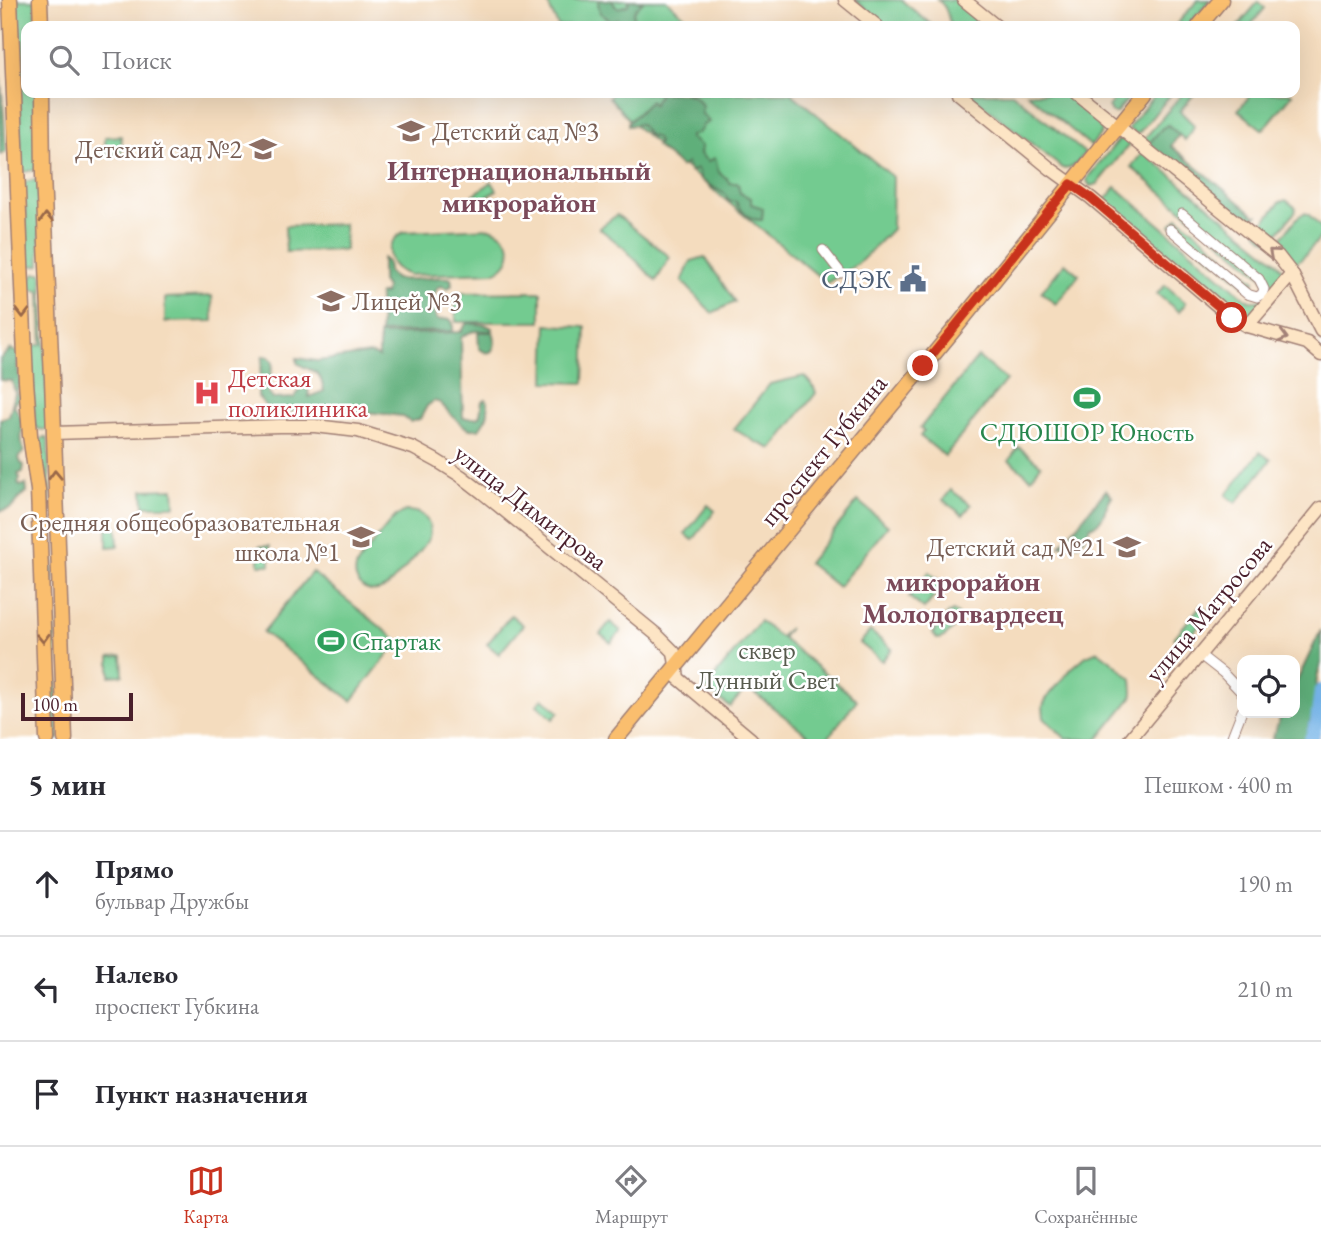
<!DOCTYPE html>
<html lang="ru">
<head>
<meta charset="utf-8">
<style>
	:root { --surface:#fff; --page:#f7f7f7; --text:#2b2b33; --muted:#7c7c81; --line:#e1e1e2; --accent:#c8321e }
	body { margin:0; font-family:"EB Garamond",serif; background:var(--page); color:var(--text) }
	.controls { position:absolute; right:21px; bottom:21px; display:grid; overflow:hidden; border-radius:14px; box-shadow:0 7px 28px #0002 }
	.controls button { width:63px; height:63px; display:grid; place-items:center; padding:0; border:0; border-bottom:2px solid var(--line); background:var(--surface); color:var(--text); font:35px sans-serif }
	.scale { position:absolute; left:21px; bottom:18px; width:112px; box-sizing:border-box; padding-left:7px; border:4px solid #4a1f2b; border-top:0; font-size:19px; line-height:24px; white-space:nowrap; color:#4a1f2b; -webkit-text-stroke:5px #fff; paint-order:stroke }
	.stop { position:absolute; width:21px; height:21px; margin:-16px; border:5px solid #c8321e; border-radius:50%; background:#fff }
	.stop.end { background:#c8321e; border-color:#fff; box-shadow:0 2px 7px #0008 }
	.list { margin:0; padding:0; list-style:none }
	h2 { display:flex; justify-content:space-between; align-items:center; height:91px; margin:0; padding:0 28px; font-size:30px }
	h2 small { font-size:23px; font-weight:400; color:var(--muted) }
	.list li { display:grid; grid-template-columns:46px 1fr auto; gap:21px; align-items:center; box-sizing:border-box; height:105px; padding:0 28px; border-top:2px solid var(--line) }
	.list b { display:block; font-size:26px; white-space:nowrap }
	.list p { margin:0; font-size:23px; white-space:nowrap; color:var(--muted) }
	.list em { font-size:23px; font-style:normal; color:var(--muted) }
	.icon { flex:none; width:38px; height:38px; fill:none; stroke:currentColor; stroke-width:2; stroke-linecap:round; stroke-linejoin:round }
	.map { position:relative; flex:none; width:1321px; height:739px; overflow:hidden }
	.search { position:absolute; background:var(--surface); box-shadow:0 7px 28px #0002; left:21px; right:21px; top:21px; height:77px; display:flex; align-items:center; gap:18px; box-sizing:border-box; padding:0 24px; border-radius:14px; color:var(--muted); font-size:26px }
	.sheet { height:406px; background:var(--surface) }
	nav { display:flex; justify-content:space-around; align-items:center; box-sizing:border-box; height:98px; border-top:2px solid var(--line); background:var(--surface); font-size:19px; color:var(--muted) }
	nav a { display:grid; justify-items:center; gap:4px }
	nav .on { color:var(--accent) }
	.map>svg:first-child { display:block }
</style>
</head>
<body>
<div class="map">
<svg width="1321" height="739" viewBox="0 0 1321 739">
	<rect width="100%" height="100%" fill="#fff"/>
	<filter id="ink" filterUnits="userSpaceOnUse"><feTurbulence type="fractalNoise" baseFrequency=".0143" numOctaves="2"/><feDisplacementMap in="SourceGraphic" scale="14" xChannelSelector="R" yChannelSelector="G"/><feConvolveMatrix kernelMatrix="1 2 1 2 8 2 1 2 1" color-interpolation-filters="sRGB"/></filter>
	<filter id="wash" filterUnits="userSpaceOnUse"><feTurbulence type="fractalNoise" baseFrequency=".00686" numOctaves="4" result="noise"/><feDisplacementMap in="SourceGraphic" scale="28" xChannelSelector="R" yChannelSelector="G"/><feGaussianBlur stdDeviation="1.57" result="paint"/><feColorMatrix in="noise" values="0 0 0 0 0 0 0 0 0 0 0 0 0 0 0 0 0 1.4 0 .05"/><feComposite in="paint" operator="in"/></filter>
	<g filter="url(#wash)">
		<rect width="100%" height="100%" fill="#f4dcbe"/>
		<g fill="#73cb90" stroke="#5e755e" stroke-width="2">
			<path d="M17,0H35L36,26H26V93H38L40,164L35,170L24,172L21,170Z"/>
			<path d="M546,0H666L688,19L687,24L691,26H558Z"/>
			<path d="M855,0H901L933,26H886Z"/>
			<path d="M938,0H958L990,26H951C947,15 948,8 938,0Z"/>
			<path d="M1198,0H1210L1188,26H1175Z"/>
			<path d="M1258,2L1265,8L1250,26H1238Z"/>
			<path d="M613,93H791L893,177L892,229L859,263L827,283L634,125L609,97Z"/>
			<path d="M968,93H1012L1085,153C1079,160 1072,172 1062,168Z"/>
			<path d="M1027,93H1071L1103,121C1105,132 1097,138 1091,146Z"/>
			<path d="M1119,93H1133L1116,113C1111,114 1110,111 1108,107Z"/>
			<path d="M1156,93H1172L1139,133L1136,134L1129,129V127Z"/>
			<path d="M1183,93H1195L1180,111L1194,125L1192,131L1185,140L1168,125L1151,148L1146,143L1145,138Z"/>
			<path d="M1252,93H1291L1293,94L1263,130L1238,110Z"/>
			<path d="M121,136L122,153L105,154V137Z"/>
			<path d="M1121,137L1129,140V145L1097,184L1090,186L1087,181L1088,177Z"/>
			<path d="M1143,152L1276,261L1287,276L1248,320L1234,312L1103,202L1116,187L1245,298L1251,301H1258L1265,296L1268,288L1263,277L1131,167Z"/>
			<path d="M36,180L39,181L40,265L31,266L28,264L24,183L27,181Z"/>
			<path d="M492,182L497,190L478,202L473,195Z"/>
			<path d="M1286,200L1296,208L1295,212L1273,239L1270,241C1264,240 1259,235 1257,230L1280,202Z"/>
			<path d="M1304,213L1308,214L1321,227V237L1302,258L1294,264C1287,259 1277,251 1278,242L1298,217Z"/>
			<path d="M617,215L670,257L656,281L624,248L599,228Z"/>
			<path d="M1178,217L1224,255L1217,263L1171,225Z"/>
			<path d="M344,224L345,250L286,252L285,226Z"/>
			<path d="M490,228C513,235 519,261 495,272L410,275C386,269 381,244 404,232Z"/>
			<path d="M705,257L735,302L712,313L682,281L691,261Z"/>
			<path d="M1227,258L1255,281L1248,288L1221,265Z"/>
			<path d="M1065,263L1079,275L1056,304L1041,292Z"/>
			<path d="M36,273H42L48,427L45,430L38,429L35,426L31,351L33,346L42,344L40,291L28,289V282L33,275Z"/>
			<path d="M1165,285L1186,303L1179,312L1157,294Z"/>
			<path d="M541,292V322H456L455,293Z"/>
			<path d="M212,296L213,321L165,322V298Z"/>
			<path d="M547,325L586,327L584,383L545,382Z"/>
			<path d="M978,357L1006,380L945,456L920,436L924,431L920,428Z"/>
			<path d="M804,376L813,386L816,393L772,449L756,442L734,429L770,384Z"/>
			<path d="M44,437L48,439L54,599L52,601L49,600L38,442Z"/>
			<path d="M1019,447L1041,465L1031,478L1009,460Z"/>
			<path d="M1260,452L1271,460L1236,503L1226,495Z"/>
			<path d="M174,489L175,506H144L143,490Z"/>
			<path d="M951,490L971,505L963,515L943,500Z"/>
			<path d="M858,501L888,526L838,587L808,563Z"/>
			<path d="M708,505L715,511L693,540L685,534Z"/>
			<path d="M405,511C415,511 423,512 428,522C430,527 431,532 429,537C424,550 401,572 391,583C375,601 351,587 356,568C358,560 389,523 396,516C397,516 405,511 405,511Z"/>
			<path d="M107,528H117L118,546L107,547Z"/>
			<rect x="259" y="546" width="11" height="19"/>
			<path d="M312,572L398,641L352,701L263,632Z"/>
			<path d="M929,572L944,585L924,609L909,597Z"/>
			<path d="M1201,605L1210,612L1183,645L1174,638Z"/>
			<path d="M953,611L958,614L959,621C953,627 947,639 937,639L933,633C937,625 945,615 953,611Z"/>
			<path d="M511,615L523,625L499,654L487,644Z"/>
			<path d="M54,616L59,739H53L49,620L50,617Z"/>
			<path d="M760,621L780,637L789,628L782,638L857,700L827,739H813L747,687L730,707L705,688Z"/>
			<path d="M610,622L621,631L611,643L600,634Z"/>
			<path d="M870,631L892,649L882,661L860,643Z"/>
			<path d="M1098,651L1110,660L1132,679L1133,693L1132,697L1098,739H1066L1044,718L1043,706L1046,699L1072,668L1086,656Z"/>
			<path d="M122,656L123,675L110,676V657Z"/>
			<path d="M543,698L559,712L553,719L537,705Z"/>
		</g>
		<g fill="#5eaf7a" stroke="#546752" stroke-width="2">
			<path d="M600,0H612L615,6L618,8L628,5L629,0L643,1C635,10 630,11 636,24L632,26H616L618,23L617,19L611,21L600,13L598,3Z"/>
			<path d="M0,76C4,101 4,126 6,152L0,155Z"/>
			<path d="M660,93C679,93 692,89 703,107L701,109L702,114L709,122L703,125C700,133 698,133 690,136V138L701,146L700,154L708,161L715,158C718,166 717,175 727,178L729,183H738L740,193L751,198V204L763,208L762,220C751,221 740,211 736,202L728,201L726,195L701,180L697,169L690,172L687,163L681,167L656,146L658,143L656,138L648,135L640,124L628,126V123L650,101L653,105Z"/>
			<path d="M1168,125L1179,135L1171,146L1255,215H1257L1249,224L1247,225L1151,148L1150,142L1162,128Z"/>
			<path d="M382,258L387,262L388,272L395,279C414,281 432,276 451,278L452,285L447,289L442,286L438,287C431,299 432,308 437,320L450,319L453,323V331L380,333C382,317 378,309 379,294H385L386,288L382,282Z"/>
			<path d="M467,323L486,325L492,328L493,331C479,331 471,329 461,338L463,418H477L480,415L482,401L486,399C491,412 487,418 479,429C475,429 471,430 467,428C463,427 443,407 441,403L434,401L427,406L420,419L410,422L402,416L366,412L312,410L271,412C265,408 264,402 258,397V388L263,356L269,357L273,362L268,392L273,399L294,398L300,389L303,382L308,386L309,397L324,391C319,365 314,375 297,363V358L317,361L370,354L379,357V335L463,332L461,331Z"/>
			<path d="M478,332H493C498,343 493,361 479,348Z"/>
			<path d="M11,349L18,353C18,358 17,365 18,370C20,379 22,383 17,391L20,399L13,404C16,409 21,416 22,421C23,431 19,441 24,451L19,458L21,463L24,465L23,472L18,474L20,479L18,483L20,486L26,484L27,492C13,499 22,507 0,511V419L9,416L15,393L12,381L0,380V359Z"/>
			<path d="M1106,490L1112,496C1103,507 1107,521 1090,527L1084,538L1078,544L1060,546Z"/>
			<path d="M1321,630V663L1317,677L1314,710L1305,739H1272L1282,713H1295V685Z"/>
		</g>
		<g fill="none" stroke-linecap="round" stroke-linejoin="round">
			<path stroke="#75b4e8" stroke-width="14" d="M1311,739L1317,722L1321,691"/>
		</g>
	</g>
	<g filter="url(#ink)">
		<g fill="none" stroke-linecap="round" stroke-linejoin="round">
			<g stroke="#9f7e74" stroke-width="11">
				<g id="street">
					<path d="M1170,229L1247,294L1257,297L1262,294L1264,289L1259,279L1182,214"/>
					<path d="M823,250L841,273"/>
					<path d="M1200,655L1223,673L1242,693"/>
					<path d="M1231,739L1242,711"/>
				</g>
			</g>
			<g stroke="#9f7e74" stroke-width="15">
				<g id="secondary">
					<path d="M845,0L877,26"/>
					<path d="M964,0L996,26"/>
					<path d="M958,93L1051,169L1091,198L1232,318L1247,326L1307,343L1321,355"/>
					<path d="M1077,93L1278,256L1292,274L1321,331"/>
					<path d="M1247,326L1292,274"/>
					<path d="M54,433L279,426H315L358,431L413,448L437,461L461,476L483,493L657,635L674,652L678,678L751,739"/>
					<path d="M1130,739L1321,508"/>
				</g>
			</g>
			<g stroke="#9f7e74" stroke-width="17">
				<g id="primary">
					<path d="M10,0L26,381L30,435L38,490L47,739"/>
					<path d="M40,0L41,26"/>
					<path d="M1199,26L1221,0"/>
					<path d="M42,93L43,175L52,379L65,739"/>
					<path d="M616,739L957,326L1145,93"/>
				</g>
			</g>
			<use href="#street" stroke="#fff" stroke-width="9"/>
			<use href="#secondary" stroke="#fde5c5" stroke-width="12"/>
			<use href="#primary" stroke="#fabe6e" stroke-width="14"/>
		</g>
		<defs><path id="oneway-chevron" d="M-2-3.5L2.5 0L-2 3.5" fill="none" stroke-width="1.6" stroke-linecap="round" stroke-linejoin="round" transform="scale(1.75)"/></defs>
		<g stroke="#996749">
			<use href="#oneway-chevron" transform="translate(46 218) rotate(-92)"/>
			<use href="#oneway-chevron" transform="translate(23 313) rotate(90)"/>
			<use href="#oneway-chevron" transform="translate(55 475) rotate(-92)"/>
			<use href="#oneway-chevron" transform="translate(43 638) rotate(88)"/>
		</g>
		<g stroke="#a48278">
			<use href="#oneway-chevron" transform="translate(1273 253) rotate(-139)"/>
			<use href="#oneway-chevron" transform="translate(1283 337) rotate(15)"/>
		</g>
	</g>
	<g fill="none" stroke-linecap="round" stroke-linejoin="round" filter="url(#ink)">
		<path stroke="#c8321e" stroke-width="9" d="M923,366L1071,184L1091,198L1232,318"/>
	</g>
	<defs>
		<g id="school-bare" transform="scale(2.1)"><path d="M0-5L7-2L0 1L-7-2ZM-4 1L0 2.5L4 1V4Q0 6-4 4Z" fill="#8d6e63" stroke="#fff" stroke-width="2.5" paint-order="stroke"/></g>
		<g id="civic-bare" transform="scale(2.1)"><path d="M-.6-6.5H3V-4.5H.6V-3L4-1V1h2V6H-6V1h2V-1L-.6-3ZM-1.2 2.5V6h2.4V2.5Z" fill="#5c6f8a" stroke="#fff" stroke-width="2.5" paint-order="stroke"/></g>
		<g id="hospital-bare" transform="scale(2.1)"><path d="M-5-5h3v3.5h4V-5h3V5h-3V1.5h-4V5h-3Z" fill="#e0444e" stroke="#fff" stroke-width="2.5" paint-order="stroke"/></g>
		<g id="stadium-bare" transform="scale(2.1)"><path d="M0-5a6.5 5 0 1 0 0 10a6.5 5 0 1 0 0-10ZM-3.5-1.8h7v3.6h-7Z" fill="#2e9e5b" stroke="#fff" stroke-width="2.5" paint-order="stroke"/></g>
	</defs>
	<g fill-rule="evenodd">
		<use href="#school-bare" x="411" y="131"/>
		<use href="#school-bare" x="263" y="149"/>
		<use href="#civic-bare" x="913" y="279"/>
		<use href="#school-bare" x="331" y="301"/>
		<use href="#hospital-bare" x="207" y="393"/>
		<use href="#stadium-bare" x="1087" y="398"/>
		<use href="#school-bare" x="361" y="537"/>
		<use href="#school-bare" x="1127" y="547"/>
		<use href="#stadium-bare" x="331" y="641"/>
	</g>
	<g text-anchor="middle" stroke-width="5" stroke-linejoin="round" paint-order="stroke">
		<g font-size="26" fill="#785e54" stroke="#fff" text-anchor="end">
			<text x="432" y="140" text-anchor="start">Детский сад №3</text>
			<text x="242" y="158">Детский сад №2</text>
			<text x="352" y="310" text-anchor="start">Лицей №3</text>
			<text x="340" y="531">Средняя общеобразовательная<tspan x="340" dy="30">школа №1</tspan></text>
			<text x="1106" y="556">Детский сад №21</text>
		</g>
		<g font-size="26" fill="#4e5e75" stroke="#fff" text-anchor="end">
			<text x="892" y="288">СДЭК</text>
		</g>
		<g font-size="26" fill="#be3a42" stroke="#fff" text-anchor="start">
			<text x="228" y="387">Детская<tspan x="228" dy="30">поликлиника</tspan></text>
		</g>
		<g font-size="26" fill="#27864d" stroke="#fff">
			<text x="1087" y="441">СДЮШОР Юность</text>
			<text x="352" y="650" text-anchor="start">Спартак</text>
		</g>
		<g font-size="26" fill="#4a1f2b" stroke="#fff">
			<text transform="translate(823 450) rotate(-51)" y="9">проспект Губкина</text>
			<text transform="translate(531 507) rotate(38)" y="9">улица Димитрова</text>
			<text transform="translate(1208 609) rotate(-50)" y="9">улица Матросова</text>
		</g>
		<g font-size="26" fill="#585b4e" stroke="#fff">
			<text x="767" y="659">сквер<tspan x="767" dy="30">Лунный Свет</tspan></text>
		</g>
		<g font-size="28" font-weight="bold" fill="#7c4a5a" stroke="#fff">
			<text x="519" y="180">Интернациональный<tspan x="519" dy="32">микрорайон</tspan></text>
			<text x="963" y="591">микрорайон<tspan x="963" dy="32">Молодогвардеец</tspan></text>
		</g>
	</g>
</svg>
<div class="controls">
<button><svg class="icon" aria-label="locate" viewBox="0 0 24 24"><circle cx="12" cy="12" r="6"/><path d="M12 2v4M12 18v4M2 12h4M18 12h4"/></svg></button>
</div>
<div class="scale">100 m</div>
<div class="stop" style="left:1232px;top:318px"></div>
<div class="stop end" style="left:923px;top:366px"></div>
<div class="search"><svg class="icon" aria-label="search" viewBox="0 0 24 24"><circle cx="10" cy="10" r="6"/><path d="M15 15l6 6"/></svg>Поиск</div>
</div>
<section class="sheet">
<h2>5 мин<small>Пешком · 400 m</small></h2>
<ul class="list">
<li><svg class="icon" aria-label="ahead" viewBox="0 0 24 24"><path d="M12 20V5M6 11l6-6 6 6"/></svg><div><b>Прямо</b><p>бульвар Дружбы</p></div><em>190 m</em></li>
<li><svg class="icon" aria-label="left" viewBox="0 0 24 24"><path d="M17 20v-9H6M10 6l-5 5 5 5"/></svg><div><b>Налево</b><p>проспект Губкина</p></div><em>210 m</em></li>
<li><svg class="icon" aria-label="arrive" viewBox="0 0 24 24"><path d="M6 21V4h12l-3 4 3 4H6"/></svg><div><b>Пункт назначения</b></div></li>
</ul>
</section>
<nav>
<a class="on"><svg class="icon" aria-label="map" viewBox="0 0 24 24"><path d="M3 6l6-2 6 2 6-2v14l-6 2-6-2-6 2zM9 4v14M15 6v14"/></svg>Карта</a>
<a><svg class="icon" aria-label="directions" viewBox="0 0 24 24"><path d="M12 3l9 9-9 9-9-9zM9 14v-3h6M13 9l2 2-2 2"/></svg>Маршрут</a>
<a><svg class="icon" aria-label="saved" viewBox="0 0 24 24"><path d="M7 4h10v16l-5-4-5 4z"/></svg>Сохранённые</a>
</nav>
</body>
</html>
